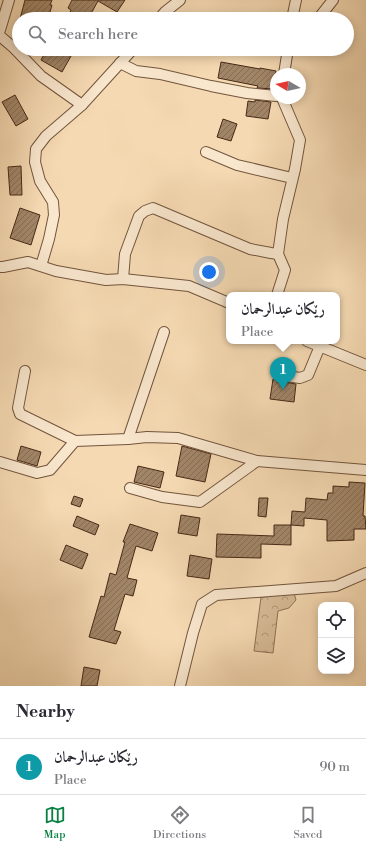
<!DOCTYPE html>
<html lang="en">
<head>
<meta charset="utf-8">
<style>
	:root { --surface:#fff; --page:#f7f7f7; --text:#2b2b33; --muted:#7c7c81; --line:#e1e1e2; --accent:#0b8043 }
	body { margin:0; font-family:"Libre Bodoni",Amiri,serif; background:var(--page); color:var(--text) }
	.controls { position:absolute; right:12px; bottom:12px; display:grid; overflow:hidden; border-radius:8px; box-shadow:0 2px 10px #0003 }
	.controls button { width:36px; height:36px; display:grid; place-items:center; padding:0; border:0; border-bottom:1px solid var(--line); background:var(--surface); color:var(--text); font:20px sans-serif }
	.compass { position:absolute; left:270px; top:68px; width:36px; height:36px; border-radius:50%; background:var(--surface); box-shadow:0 2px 10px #0003; rotate:279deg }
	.you { position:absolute; left:209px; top:272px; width:14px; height:14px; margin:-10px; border:3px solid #fff; border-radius:50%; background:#1a73e8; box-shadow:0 0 0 6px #1a73e833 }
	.badge { display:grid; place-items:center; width:26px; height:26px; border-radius:50%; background:var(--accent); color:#fff; font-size:13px; font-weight:700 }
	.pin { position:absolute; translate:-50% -33px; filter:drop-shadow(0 1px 2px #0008) }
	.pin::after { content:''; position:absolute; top:21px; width:14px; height:12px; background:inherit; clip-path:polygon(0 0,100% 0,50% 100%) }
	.popup { position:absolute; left:226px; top:292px; width:114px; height:52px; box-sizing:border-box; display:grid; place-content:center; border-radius:8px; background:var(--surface); filter:drop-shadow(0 1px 3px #0005); font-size:13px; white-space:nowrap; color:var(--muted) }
	.popup b { font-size:15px; color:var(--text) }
	.popup::after { content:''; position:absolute; left:50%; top:100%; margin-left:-8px; border:8px solid transparent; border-top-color:var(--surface) }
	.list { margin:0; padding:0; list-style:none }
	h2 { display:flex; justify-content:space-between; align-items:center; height:52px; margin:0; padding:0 16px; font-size:17px }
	h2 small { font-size:13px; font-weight:400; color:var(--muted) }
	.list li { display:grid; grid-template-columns:26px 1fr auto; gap:12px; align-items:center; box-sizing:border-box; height:56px; padding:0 16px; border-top:1px solid var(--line) }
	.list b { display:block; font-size:15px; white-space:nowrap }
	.list p { margin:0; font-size:13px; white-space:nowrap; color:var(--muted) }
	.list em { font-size:13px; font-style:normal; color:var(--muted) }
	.icon { flex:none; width:22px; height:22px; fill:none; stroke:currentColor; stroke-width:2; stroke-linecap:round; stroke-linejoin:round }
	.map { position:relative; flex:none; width:366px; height:686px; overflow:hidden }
	.search { position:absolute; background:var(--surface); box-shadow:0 2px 10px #0003; left:12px; right:12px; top:12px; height:44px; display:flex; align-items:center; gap:10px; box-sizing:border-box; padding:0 14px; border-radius:22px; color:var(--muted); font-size:15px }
	.sheet { height:108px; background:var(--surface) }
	nav { display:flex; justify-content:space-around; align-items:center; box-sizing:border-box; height:56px; border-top:1px solid var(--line); background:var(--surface); font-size:11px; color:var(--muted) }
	nav a { display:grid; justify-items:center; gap:2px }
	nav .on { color:var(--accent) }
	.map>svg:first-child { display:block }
</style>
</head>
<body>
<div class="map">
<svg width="366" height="686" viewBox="0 0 366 686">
	<defs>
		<pattern id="forest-crowns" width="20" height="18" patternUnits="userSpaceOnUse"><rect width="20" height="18" fill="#d7bb97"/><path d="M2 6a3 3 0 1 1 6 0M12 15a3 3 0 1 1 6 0" fill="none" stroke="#b0987a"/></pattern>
		<pattern id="building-hatch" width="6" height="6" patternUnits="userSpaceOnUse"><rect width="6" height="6" fill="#a18567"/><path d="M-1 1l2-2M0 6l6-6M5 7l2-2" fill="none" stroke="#856d54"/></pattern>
	</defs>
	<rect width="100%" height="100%" fill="#f5d9b2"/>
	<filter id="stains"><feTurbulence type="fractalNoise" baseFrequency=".005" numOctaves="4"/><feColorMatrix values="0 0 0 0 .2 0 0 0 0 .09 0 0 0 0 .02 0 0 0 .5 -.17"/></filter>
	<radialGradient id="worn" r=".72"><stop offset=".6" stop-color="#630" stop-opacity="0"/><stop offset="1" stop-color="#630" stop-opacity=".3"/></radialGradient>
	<path fill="url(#forest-crowns)" stroke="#8f7256" d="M294,593L296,600L289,608L278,611L273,653L254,651L261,597Z"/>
	<g fill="url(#building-hatch)" stroke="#472916">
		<path d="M25,0H52L50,5H52L48,19H20Z"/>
		<path d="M72,0H125L117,12L98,1L88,19H67L71,10L68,8Z"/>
		<path d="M47,49H75L62,72L41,60Z"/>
		<path d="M221,62L260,69V68L276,71L274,89L257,88L258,86L218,78Z"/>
		<path d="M15,95L28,119L16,126L2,102Z"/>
		<path d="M255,100L271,102L268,119L246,116L248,101L255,102Z"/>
		<path d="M223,119L237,124L231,141L217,137Z"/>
		<path d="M21,166L22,195H10L8,167Z"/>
		<path d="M20,208L40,215L31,245L10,238Z"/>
		<path d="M273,379H275L279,381L296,384L294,402L270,399Z"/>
		<path d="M21,446L41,452L37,466L17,460Z"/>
		<path d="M182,446L211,454L205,482L176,476Z"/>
		<path d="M138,466L164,472L160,488L134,482Z"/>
		<path d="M349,482L365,483L363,516H365L366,529H354V540L327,541V520L304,518V526L291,525L292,511L305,512L306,498L327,500L328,493H333V486L349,487Z"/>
		<path d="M74,496L83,499L80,507L71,504Z"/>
		<path d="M259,498H268L266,517L258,516Z"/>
		<path d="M181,515L200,518L197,536L178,533Z"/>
		<path d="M77,516L99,525L95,535L73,526Z"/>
		<path d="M130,524L158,533L152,551L136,546L127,578L137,580L133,596L125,594L114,630L121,632L116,644L89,637L101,596L104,597L110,573L116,575L125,542H123Z"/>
		<path d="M274,525H291V545L261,544V558L216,557L217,534L274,536Z"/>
		<path d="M66,545L88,554L82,569L60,560Z"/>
		<path d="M190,555L212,559L209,579L187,576Z"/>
		<path d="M84,667L100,670L97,686H81Z"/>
	</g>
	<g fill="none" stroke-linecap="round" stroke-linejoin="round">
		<g stroke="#72553d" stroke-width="12">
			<g id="minor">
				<path d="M159,19L165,12L180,0"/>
				<path d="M292,19L296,0"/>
				<path d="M318,19L333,0"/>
				<path d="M0,30L9,0"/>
				<path d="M0,36L14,48L41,76L82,105L133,49"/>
				<path d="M120,63L136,71L160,74L211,86L247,93L276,96"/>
				<path d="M284,74L288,49"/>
				<path d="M206,152L237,165L292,178"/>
				<path d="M41,266L49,239L54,215L53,202L40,181L35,162L36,149L46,136L82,105"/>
				<path d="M0,267H3L28,262L56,271L106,280L123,279L189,286L229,303"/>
				<path d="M123,279L125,254L139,216L145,211L153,208L250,249L271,253L278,254"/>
				<path d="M277,295L285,270L278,254L283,219L295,169L300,140L282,98"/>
				<path d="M307,341L366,365"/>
				<path d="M25,371L18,408L20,414L75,441"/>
				<path d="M280,375L300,378L308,375L320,346"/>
				<path d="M128,439L164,332"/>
				<path d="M0,462L37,473L50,470L75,441L128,439L147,437L178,438L257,461L366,470"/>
				<path d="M130,488L162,497L200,502L257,461"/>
				<path d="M180,686L193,633L202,604L216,595L336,586L366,573"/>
			</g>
		</g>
		<use href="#minor" stroke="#f8e6cd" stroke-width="10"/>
	</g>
	<rect width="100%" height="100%" filter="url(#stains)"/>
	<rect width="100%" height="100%" fill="url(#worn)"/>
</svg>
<div class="controls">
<button><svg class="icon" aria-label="locate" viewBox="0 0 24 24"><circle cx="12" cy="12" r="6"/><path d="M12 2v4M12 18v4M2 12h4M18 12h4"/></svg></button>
<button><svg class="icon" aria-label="layers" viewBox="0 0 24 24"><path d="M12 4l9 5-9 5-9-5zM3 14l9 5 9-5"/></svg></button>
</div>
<svg class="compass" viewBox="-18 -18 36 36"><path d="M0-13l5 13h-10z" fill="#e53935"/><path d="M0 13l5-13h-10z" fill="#7c7c81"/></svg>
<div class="you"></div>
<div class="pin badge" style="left:283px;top:390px;background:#0f9aa8">1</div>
<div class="popup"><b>رێكان عبدالرحمان</b>Place</div>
<div class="search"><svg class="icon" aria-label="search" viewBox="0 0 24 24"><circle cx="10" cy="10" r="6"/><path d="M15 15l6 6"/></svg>Search here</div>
</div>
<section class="sheet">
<h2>Nearby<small></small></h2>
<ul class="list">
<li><span class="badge" style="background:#0f9aa8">1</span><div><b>رێكان عبدالرحمان</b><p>Place</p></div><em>90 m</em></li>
</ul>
</section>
<nav>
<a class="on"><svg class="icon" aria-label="map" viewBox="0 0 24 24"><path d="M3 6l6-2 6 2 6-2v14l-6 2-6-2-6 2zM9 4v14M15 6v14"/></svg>Map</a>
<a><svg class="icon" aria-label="directions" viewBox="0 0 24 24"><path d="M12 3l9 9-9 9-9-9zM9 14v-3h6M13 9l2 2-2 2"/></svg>Directions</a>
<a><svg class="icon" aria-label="saved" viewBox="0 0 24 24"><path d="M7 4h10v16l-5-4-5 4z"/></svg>Saved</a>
</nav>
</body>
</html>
